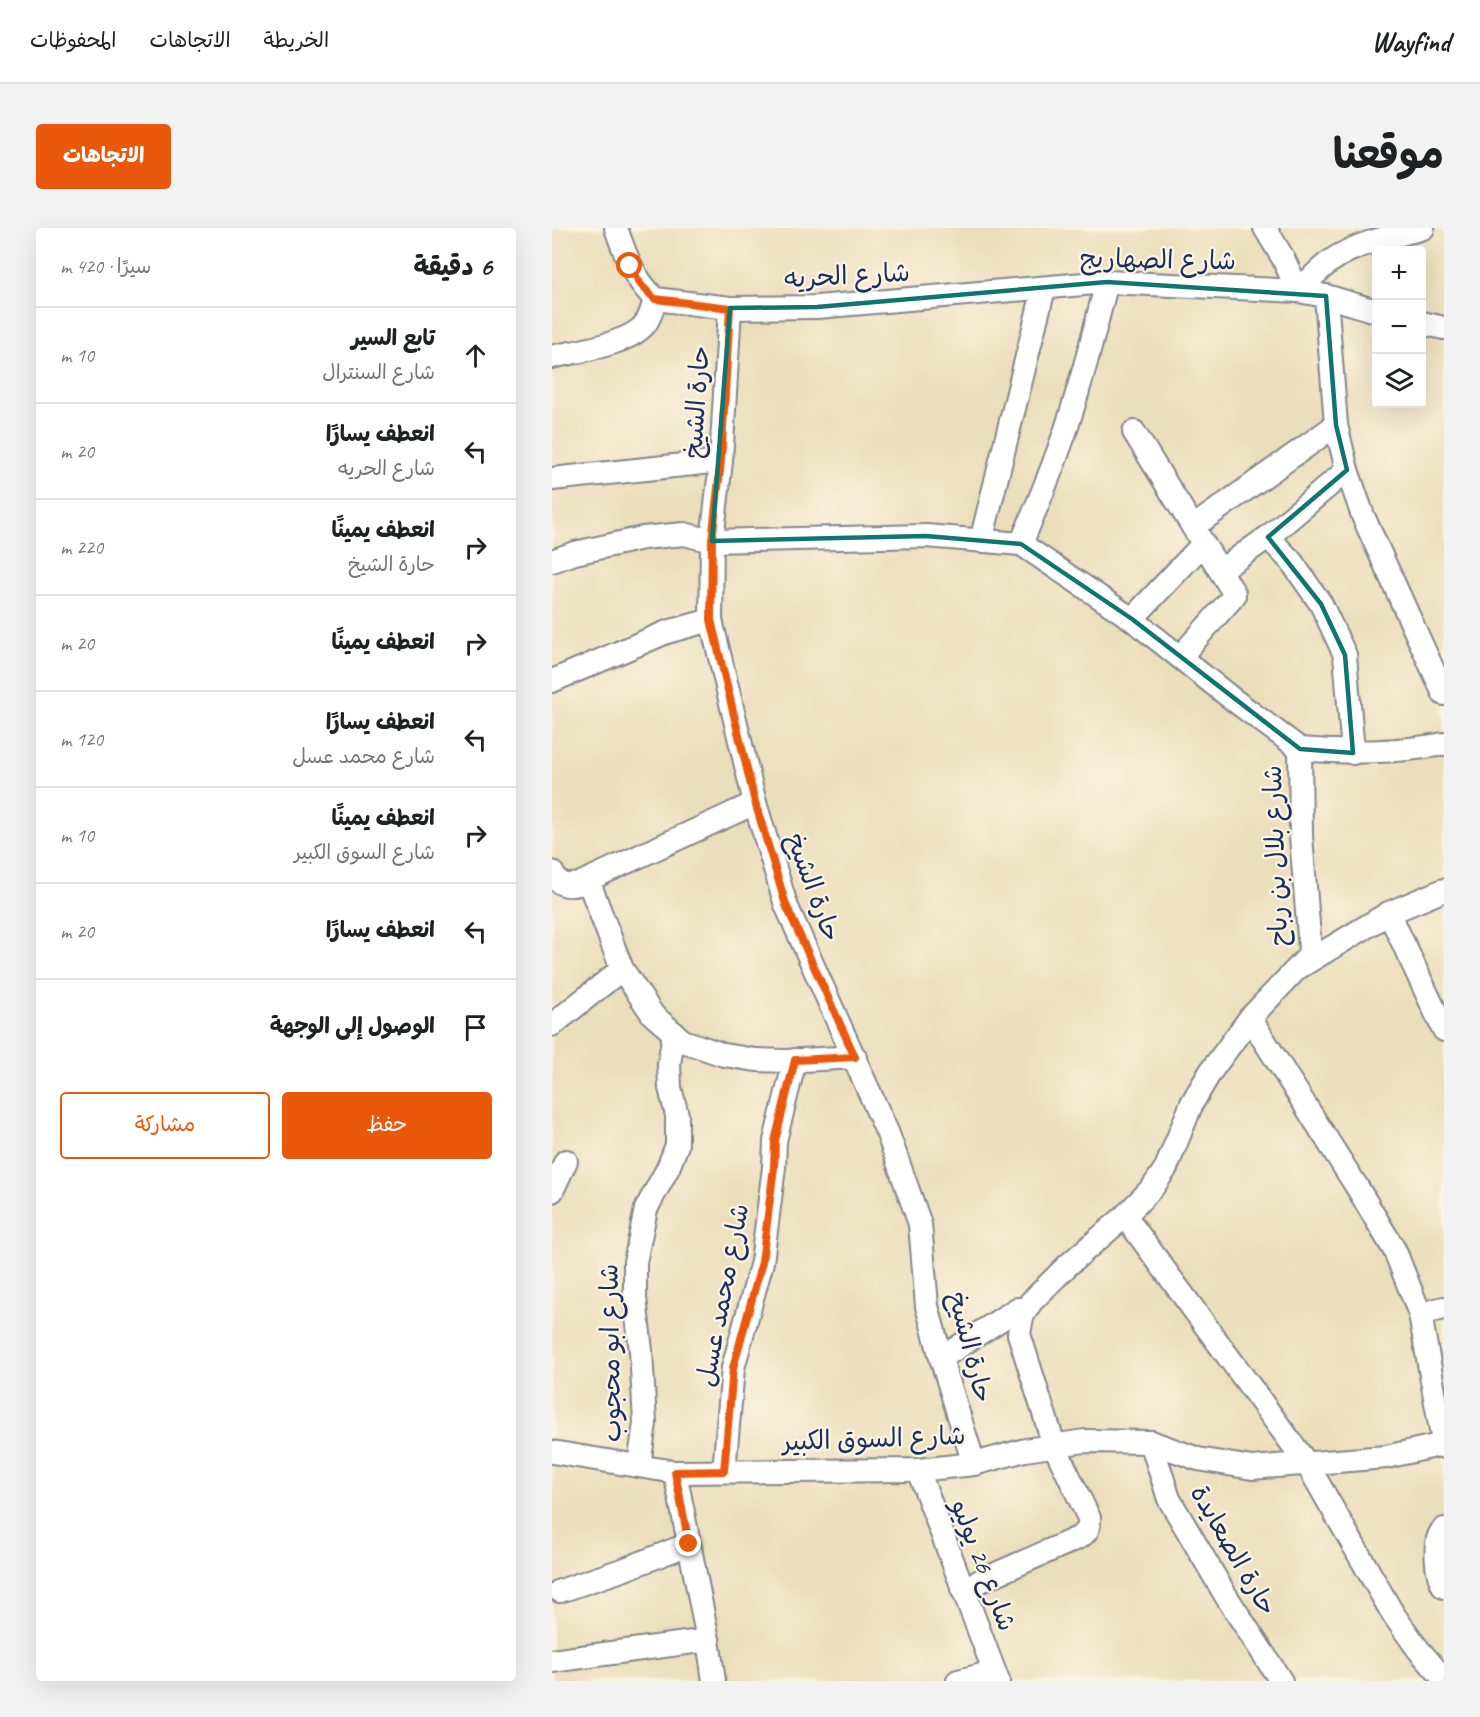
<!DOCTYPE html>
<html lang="ar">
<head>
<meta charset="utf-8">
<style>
	:root { --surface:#fff; --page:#f2f2f2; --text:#202124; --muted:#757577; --line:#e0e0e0; --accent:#ea580c }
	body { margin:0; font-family:Caveat,"Playpen Sans Arabic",sans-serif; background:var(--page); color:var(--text); direction:rtl }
	.controls { position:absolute; right:18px; top:18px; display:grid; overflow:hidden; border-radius:6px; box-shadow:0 6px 24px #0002 }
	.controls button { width:54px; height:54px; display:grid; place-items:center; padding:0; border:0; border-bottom:2px solid var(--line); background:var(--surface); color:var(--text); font:30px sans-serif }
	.stop { position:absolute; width:18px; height:18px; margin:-14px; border:4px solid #ea580c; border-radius:50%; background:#fff }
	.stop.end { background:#ea580c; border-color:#fff; box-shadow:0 2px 6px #0008 }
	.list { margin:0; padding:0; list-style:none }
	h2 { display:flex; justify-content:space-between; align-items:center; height:78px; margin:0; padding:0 24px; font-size:26px }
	h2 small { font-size:20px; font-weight:400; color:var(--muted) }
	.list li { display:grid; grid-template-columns:39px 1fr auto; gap:18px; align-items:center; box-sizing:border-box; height:96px; padding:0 24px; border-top:2px solid var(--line) }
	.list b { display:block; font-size:22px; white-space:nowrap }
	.list p { margin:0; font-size:20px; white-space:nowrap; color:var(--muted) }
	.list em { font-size:20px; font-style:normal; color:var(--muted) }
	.actions { display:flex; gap:12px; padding:18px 24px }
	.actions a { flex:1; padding:14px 0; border:2px solid var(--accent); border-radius:6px; text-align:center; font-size:21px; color:var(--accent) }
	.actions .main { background:var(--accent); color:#fff }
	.icon { flex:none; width:33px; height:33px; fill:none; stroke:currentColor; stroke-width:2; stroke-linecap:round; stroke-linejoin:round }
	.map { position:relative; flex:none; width:892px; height:1453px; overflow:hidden; direction:ltr; border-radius:6px }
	header { display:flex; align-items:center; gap:36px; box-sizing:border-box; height:84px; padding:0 30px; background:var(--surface); border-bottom:2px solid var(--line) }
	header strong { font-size:28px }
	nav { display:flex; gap:33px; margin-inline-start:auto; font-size:21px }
	.intro { display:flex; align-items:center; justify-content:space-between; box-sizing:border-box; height:144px; padding:0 36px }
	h1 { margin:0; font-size:42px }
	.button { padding:15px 27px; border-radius:6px; background:var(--accent); color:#fff; font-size:21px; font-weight:700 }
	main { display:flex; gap:36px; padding:0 36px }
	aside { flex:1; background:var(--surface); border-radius:6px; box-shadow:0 6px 24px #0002 }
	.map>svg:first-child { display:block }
</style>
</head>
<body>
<header>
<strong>Wayfind</strong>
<nav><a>الخريطة</a><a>الاتجاهات</a><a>المحفوظات</a></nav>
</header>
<div class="intro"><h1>موقعنا</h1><a class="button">الاتجاهات</a></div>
<main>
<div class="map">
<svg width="892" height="1453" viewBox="0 0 892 1453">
	<rect width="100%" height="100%" fill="#fcf5e5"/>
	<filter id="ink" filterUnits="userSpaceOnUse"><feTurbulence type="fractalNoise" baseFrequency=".0167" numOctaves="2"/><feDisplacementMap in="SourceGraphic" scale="12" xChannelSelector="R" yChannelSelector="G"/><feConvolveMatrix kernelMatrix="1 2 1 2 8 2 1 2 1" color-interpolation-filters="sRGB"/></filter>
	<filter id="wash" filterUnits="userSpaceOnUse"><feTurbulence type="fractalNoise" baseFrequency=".008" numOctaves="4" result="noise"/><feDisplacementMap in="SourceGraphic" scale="24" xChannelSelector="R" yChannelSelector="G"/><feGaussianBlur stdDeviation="1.35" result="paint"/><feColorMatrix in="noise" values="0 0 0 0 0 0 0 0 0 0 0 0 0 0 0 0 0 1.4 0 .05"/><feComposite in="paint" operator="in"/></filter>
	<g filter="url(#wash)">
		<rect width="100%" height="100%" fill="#ebdeba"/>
	</g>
	<g filter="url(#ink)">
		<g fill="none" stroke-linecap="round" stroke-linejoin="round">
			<g stroke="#83868c" stroke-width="26">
				<g id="minor">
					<path d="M64,0C74,29 81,49 103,71"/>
					<path d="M713,0L731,30L746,63C754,56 762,47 770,40C798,15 837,10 871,0"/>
					<path d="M774,68L784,197L795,242L811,288L892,466"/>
					<path d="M103,71L178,80L265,79L555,54L746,63L774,68L824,83"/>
					<path d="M178,80L169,233L160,313L159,392L203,575L234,677L336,906L368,996L375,1078L389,1130L422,1236"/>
					<path d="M870,95L892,100"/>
					<path d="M0,129C25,123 82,116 95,93C99,87 101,78 103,71"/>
					<path d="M582,204L682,365V368L628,429"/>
					<path d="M0,251L169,233"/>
					<path d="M641,299L784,197"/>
					<path d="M716,309L739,333L769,376L793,427L801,525"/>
					<path d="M429,313L492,60"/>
					<path d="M469,316C486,275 504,234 517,192C532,146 543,100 555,54"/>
					<path d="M0,333L23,325L91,310L132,306L160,313L374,308L469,316L580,391L679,470L748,521"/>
					<path d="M669,342L716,309L795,242"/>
					<path d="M580,391L651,316"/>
					<path d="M0,453L115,404L159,392"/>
					<path d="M748,521C798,525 842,525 892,516"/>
					<path d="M0,644C5,656 14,659 27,656L203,575"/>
					<path d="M36,652L70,741L101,787L131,813L172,827L204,832L234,833L303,829"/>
					<path d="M837,685L892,802"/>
					<path d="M749,738L837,685L892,662"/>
					<path d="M698,790L805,959L843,1023L868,1086L892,1219"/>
					<path d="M0,797L70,741"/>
					<path d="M0,963L14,933"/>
					<path d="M573,988L755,1236L841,1386L866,1421L892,1451"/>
					<path d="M868,1086L892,1080"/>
					<path d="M389,1130L465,1081H473"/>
					<path d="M599,1214L617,1271L674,1368L729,1453"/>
					<path d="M0,1224L123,1244L366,1242L422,1236L473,1222L533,1213L599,1214L646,1231L700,1240L834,1229L892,1216"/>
					<path d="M87,1237L93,1195L89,1123L83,1070V1034L94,981L116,940L125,917V887L118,860L117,836L122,805"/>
					<path d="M366,1242L446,1453"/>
					<path d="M172,1243L181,1140L210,1034L222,939L223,913L243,832"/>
					<path d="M123,1244L156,1412L162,1453"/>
					<path d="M892,1301C880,1310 884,1347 892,1359"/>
					<path d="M410,1361L526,1310C535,1305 538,1300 537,1290L502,1217L467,1106L470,1089L479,1074L516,1037L573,988L601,959L614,940L640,875L659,843L698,790L756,729L758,721L749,608L748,521"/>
					<path d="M8,1363L73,1341L137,1316"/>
					<path d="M0,1433L156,1412"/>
					<path d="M406,1453L442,1444"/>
				</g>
			</g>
			<use href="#minor" stroke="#fff" stroke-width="22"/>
		</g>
	</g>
	<g fill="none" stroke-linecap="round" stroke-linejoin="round" filter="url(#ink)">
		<path stroke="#ea580c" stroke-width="8" d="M78,38L89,57L103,71L178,80L169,233L160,313L159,392L203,574L234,677L303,829L243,832L223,913L222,939L210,1034L181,1140L172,1243L123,1244L137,1316"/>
	</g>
	<path fill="none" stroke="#0f766e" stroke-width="4.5" stroke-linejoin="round" d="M555,54L774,68L784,197L795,242L716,309L769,376L793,427L801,525L748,521L580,391L469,316L374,308L160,313L178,80L265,79Z"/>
	<g text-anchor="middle" stroke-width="4.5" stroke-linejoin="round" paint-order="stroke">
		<g font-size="26" fill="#1b2f5e" stroke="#fcf5e5">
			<text transform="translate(606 31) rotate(1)" y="9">شارع الصهاريج</text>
			<text transform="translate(295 47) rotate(-3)" y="9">شارع الحريه</text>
			<text transform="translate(144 174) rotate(-86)" y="9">حارة الشيخ</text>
			<text transform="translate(723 628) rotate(-92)" y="9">شارع بلال بن رباح</text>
			<text transform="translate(262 659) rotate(70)" y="9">حارة الشيخ</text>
			<text transform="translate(170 1067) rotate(-79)" y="9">شارع محمد عسل</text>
			<text transform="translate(419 1119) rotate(76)" y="9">حارة الشيخ</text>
			<text transform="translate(58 1125) rotate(-91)" y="9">شارع ابو محجوب</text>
			<text transform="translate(322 1210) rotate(-2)" y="9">شارع السوق الكبير</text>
			<text transform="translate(682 1322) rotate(60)" y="9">حارة الصعايدة</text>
			<text transform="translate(432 1337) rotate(69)" y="9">شارع 26 يوليو</text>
		</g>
	</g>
</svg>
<div class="controls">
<button>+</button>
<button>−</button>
<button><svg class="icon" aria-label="layers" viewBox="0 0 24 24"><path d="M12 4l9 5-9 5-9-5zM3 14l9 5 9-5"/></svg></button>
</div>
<div class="stop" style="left:78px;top:38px"></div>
<div class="stop end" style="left:137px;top:1316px"></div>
</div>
<aside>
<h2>6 دقيقة<small>سيرًا · 420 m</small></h2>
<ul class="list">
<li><svg class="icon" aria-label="ahead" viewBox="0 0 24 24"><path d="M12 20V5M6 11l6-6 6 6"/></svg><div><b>تابع السير</b><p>شارع السنترال</p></div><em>10 m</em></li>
<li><svg class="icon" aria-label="left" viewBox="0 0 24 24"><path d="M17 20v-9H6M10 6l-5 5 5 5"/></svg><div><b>انعطف يسارًا</b><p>شارع الحريه</p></div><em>20 m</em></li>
<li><svg class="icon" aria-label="right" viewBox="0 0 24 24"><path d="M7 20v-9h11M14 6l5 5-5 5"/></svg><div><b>انعطف يمينًا</b><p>حارة الشيخ</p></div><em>220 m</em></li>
<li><svg class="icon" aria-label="right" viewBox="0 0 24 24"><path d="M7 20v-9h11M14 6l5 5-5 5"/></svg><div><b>انعطف يمينًا</b></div><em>20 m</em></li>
<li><svg class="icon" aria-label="left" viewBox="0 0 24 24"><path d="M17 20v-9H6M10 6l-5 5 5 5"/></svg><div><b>انعطف يسارًا</b><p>شارع محمد عسل</p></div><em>120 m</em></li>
<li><svg class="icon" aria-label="right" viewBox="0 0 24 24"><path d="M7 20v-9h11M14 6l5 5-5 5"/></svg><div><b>انعطف يمينًا</b><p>شارع السوق الكبير</p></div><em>10 m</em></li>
<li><svg class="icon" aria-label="left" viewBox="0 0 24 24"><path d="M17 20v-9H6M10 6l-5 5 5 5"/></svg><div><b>انعطف يسارًا</b></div><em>20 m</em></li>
<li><svg class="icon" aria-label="arrive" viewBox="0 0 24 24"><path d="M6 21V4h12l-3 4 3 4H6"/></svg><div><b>الوصول إلى الوجهة</b></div></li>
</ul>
<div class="actions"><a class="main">حفظ</a><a>مشاركة</a></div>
</aside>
</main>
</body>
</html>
